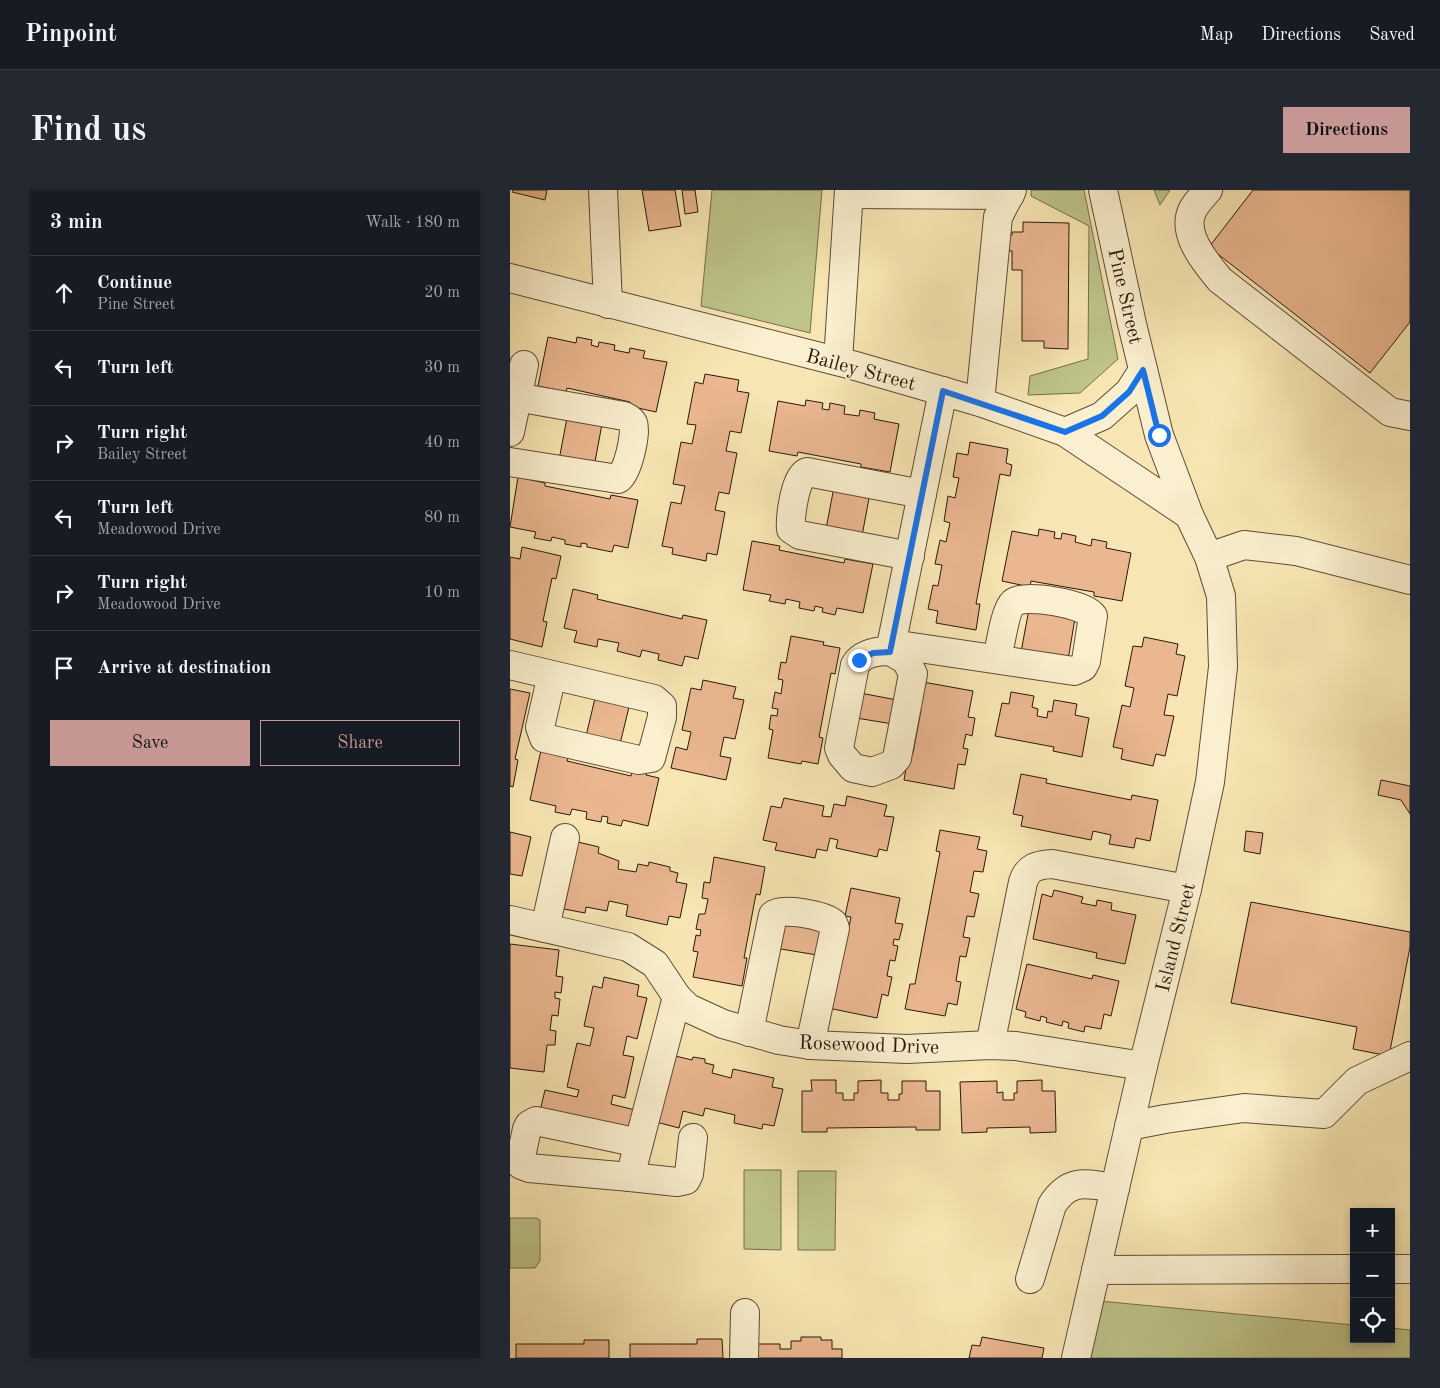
<!DOCTYPE html>
<html lang="en">
<head>
<meta charset="utf-8">
<style>
	:root { --surface:#171b24; --page:#242831; --text:#f1f3f6; --muted:#9ea1a6; --line:#363941; --accent:#c59692 }
	body { margin:0; font-family:"Old Standard TT",serif; background:var(--page); color:var(--text) }
	.controls { position:absolute; right:15px; bottom:15px; display:grid; overflow:hidden; border-radius:0px; box-shadow:0 2px 8px #0003 }
	.controls button { width:45px; height:45px; display:grid; place-items:center; padding:0; border:0; border-bottom:1px solid var(--line); background:var(--surface); color:var(--text); font:25px sans-serif }
	.stop { position:absolute; width:15px; height:15px; margin:-11px; border:4px solid #1a73e8; border-radius:50%; background:#fff }
	.stop.end { background:#1a73e8; border-color:#fff; box-shadow:0 1px 5px #0008 }
	.list { margin:0; padding:0; list-style:none }
	h2 { display:flex; justify-content:space-between; align-items:center; height:65px; margin:0; padding:0 20px; font-size:21px }
	h2 small { font-size:16px; font-weight:400; color:var(--muted) }
	.list li { display:grid; grid-template-columns:32px 1fr auto; gap:15px; align-items:center; box-sizing:border-box; height:75px; padding:0 20px; border-top:1px solid var(--line) }
	.list b { display:block; font-size:19px; white-space:nowrap }
	.list p { margin:0; font-size:16px; white-space:nowrap; color:var(--muted) }
	.list em { font-size:16px; font-style:normal; color:var(--muted) }
	.actions { display:flex; gap:10px; padding:15px 20px }
	.actions a { flex:1; padding:11px 0; border:1px solid var(--accent); border-radius:0px; text-align:center; font-size:18px; color:var(--accent) }
	.actions .main { background:var(--accent); color:#111 }
	.icon { flex:none; width:28px; height:28px; fill:none; stroke:currentColor; stroke-width:2; stroke-linecap:round; stroke-linejoin:round }
	.map { position:relative; flex:none; width:900px; height:1168px; overflow:hidden; border-radius:0px }
	header { display:flex; align-items:center; gap:30px; box-sizing:border-box; height:70px; padding:0 25px; background:var(--surface); border-bottom:1px solid var(--line) }
	header strong { font-size:24px }
	nav { display:flex; gap:28px; margin-inline-start:auto; font-size:18px }
	.intro { display:flex; align-items:center; justify-content:space-between; box-sizing:border-box; height:120px; padding:0 30px }
	h1 { margin:0; font-size:35px }
	.button { padding:12px 22px; border-radius:0px; background:var(--accent); color:#111; font-size:18px; font-weight:700 }
	main { display:flex; gap:30px; padding:0 30px }
	aside { flex:1; background:var(--surface); border-radius:0px; box-shadow:0 2px 8px #0003 }
	.map>svg:first-child { display:block }
</style>
</head>
<body>
<header>
<strong>Pinpoint</strong>
<nav><a>Map</a><a>Directions</a><a>Saved</a></nav>
</header>
<div class="intro"><h1>Find us</h1><a class="button">Directions</a></div>
<main>
<aside>
<h2>3 min<small>Walk · 180 m</small></h2>
<ul class="list">
<li><svg class="icon" aria-label="ahead" viewBox="0 0 24 24"><path d="M12 20V5M6 11l6-6 6 6"/></svg><div><b>Continue</b><p>Pine Street</p></div><em>20 m</em></li>
<li><svg class="icon" aria-label="left" viewBox="0 0 24 24"><path d="M17 20v-9H6M10 6l-5 5 5 5"/></svg><div><b>Turn left</b></div><em>30 m</em></li>
<li><svg class="icon" aria-label="right" viewBox="0 0 24 24"><path d="M7 20v-9h11M14 6l5 5-5 5"/></svg><div><b>Turn right</b><p>Bailey Street</p></div><em>40 m</em></li>
<li><svg class="icon" aria-label="left" viewBox="0 0 24 24"><path d="M17 20v-9H6M10 6l-5 5 5 5"/></svg><div><b>Turn left</b><p>Meadowood Drive</p></div><em>80 m</em></li>
<li><svg class="icon" aria-label="right" viewBox="0 0 24 24"><path d="M7 20v-9h11M14 6l5 5-5 5"/></svg><div><b>Turn right</b><p>Meadowood Drive</p></div><em>10 m</em></li>
<li><svg class="icon" aria-label="arrive" viewBox="0 0 24 24"><path d="M6 21V4h12l-3 4 3 4H6"/></svg><div><b>Arrive at destination</b></div></li>
</ul>
<div class="actions"><a class="main">Save</a><a>Share</a></div>
</aside>
<div class="map">
<svg width="900" height="1168" viewBox="0 0 900 1168">
	<rect width="100%" height="100%" fill="#f7e6b3"/>
	<filter id="stains"><feTurbulence type="fractalNoise" baseFrequency=".004" numOctaves="4"/><feColorMatrix values="0 0 0 0 .2 0 0 0 0 .09 0 0 0 0 .02 0 0 0 .5 -.17"/></filter>
	<radialGradient id="worn" r=".72"><stop offset=".6" stop-color="#630" stop-opacity="0"/><stop offset="1" stop-color="#630" stop-opacity=".3"/></radialGradient>
	<g fill="#bec48b" stroke="#756e4c">
		<path d="M202,0H312L300,143L191,116Z"/>
		<path d="M521,0H574L608,169L570,203L518,205L520,186L578,169L579,36L521,6Z"/>
		<path d="M644,0H660L650,15Z"/>
		<path d="M234,980H271V1060L234,1059Z"/>
		<path d="M288,981H326L325,1060H288Z"/>
		<path d="M0,1028H26L30,1030V1071L25,1078H0Z"/>
		<path d="M568,1109L844,1135V1149H881V1138L900,1140V1168H562Z"/>
	</g>
	<g fill="#eab790" stroke="#2c170e">
		<path d="M3,0H37L35,10L2,2Z"/>
		<path d="M132,0H165L171,36L139,41Z"/>
		<path d="M172,0H185L188,22L175,24Z"/>
		<path d="M743,0H900V132L860,183L699,57Z"/>
		<path d="M513,32L559,33L558,159L534,158V151H512V80H502V61H497V45H502V42H513Z"/>
		<path d="M38,147L66,153L67,147L82,150L81,155L88,157L89,152L105,155L104,160L119,163L120,158L135,161L133,168L157,172L146,222L119,216L120,212L57,198L56,202L28,196Z"/>
		<path d="M195,184L229,190L227,201L239,203L231,243L220,241L216,261L227,263L219,304L209,302L205,320L215,322L207,365L197,363L196,371L162,364L163,358L152,356L161,312L171,314L175,296L163,294L171,252L182,254L186,235L177,234L185,192L193,194Z"/>
		<path d="M296,210L313,213L312,219L319,220L320,213L335,216L334,224L349,226L350,220L365,223L364,229L389,234L380,282L351,277V274L288,262L287,266L259,261L268,211L295,216Z"/>
		<path d="M57,228L92,234L84,277L49,270Z"/>
		<path d="M460,252L498,259L496,273L502,275L500,286L490,284L466,414H470L466,440L426,433L428,421L418,419L423,395L428,396L432,375L425,374L430,350L436,352L440,333L434,331L438,306L445,308L449,288L443,287L447,263L458,265Z"/>
		<path d="M8,287L35,293V296L100,309L101,305L128,310L118,358L104,355L102,362L77,357V354L71,353V357L55,354V350L42,347L41,351L24,348L26,342L0,337Z"/>
		<path d="M324,297L360,303L352,346L316,339Z"/>
		<path d="M529,339L545,342L544,348L551,349L552,343L566,346L565,352L581,356L582,349L597,352L596,358L621,363L612,411L584,406V402L521,391L520,397L492,391L502,341L528,346Z"/>
		<path d="M242,351L270,356L269,360L334,373L335,369L363,374L353,423L327,418L325,425L312,422L313,418L305,416L304,421L289,418L290,412L276,409L275,414L259,411L261,405L233,400Z"/>
		<path d="M12,357L51,366L46,389L42,388L33,431L37,432L32,457L0,449V367L10,369Z"/>
		<path d="M63,399L88,405L87,409L172,429L173,425L197,430L188,469L175,466L172,476L148,470L149,464L132,460L130,467L107,461L109,453L88,449L87,457L64,452L67,441L54,438Z"/>
		<path d="M519,419L565,428L558,470L511,462Z"/>
		<path d="M281,446L314,452L313,455L330,458L325,484L321,483L309,547L313,548L308,574L292,571L291,574L258,568L263,540L259,539L261,525L267,526L268,519L262,518L265,502L271,504L273,490L268,489L271,472L276,473Z"/>
		<path d="M634,447L668,454L666,464L675,466L667,506L658,504L654,525L664,526L655,566L646,564L643,576L611,569L613,559L603,557L612,515L620,517L624,498L615,496L623,456L632,457Z"/>
		<path d="M193,490L226,497L223,508L234,510L225,549L214,547L210,566L221,568L216,590L161,578L166,557L177,560L181,542L172,540L181,498L191,500Z"/>
		<path d="M413,492L463,501L458,527L465,528L462,546L456,544L453,558L458,559L455,575L448,574L444,599L394,590L399,562L403,563L411,520H407Z"/>
		<path d="M0,499L20,503L5,569L8,570L3,597L0,596Z"/>
		<path d="M345,502L387,510L383,534L340,527Z"/>
		<path d="M501,502L524,506L522,517L528,519L527,526L537,528L538,521L542,522L544,510L567,514L565,525L579,528L572,567L543,561L544,557L485,546L492,513L499,514Z"/>
		<path d="M86,504L120,513L110,554L76,546Z"/>
		<path d="M31,560L59,566L57,571L121,586L122,582L128,584L129,580L137,582L136,585L149,588L138,636L113,630L111,636L97,633L98,627L92,626L91,632L76,629L77,622L62,619L60,625L45,622L46,616L20,610Z"/>
		<path d="M511,584L537,589L536,593L621,610L622,605L648,610L640,651L626,648L624,658L599,654L601,645L583,641L581,650L511,636L513,626L503,624Z"/>
		<path d="M871,590L900,596V624L891,610L868,605Z"/>
		<path d="M337,606L377,615L374,626L384,627L377,661L369,659L367,667L326,658L328,650L320,648L317,661L307,659L305,668L265,660L267,653L253,650L261,616L271,618L274,608L314,616L312,626L321,627L324,614L335,616Z"/>
		<path d="M430,640L470,647L467,659L477,661L473,682L464,681L460,702L469,704L464,727L457,726L453,747L460,748L456,767L450,766L446,791L451,792L447,815L438,813L435,826L395,819L400,794H405L430,662L426,661Z"/>
		<path d="M736,641L753,643L750,664L734,661Z"/>
		<path d="M0,642L21,647L12,686L0,684Z"/>
		<path d="M68,652L89,657L88,663L109,671L108,679L126,682L128,674L138,676L139,672L160,677V681L168,683L166,692L177,694L170,728L159,726L157,735L116,726L118,715L99,711L97,721L76,717L75,723L54,719Z"/>
		<path d="M204,667L255,677L250,705L246,704L234,768H237L232,796L183,787L188,762L183,761L186,745L190,746L191,740L186,739L189,724H195L198,709L192,708L194,692L200,693Z"/>
		<path d="M341,698L390,708L385,733L393,734L389,750L384,749L383,755L388,756L385,771L380,770L377,786L382,787L378,806L372,804L367,828L318,818L324,790L328,791L341,727L335,726Z"/>
		<path d="M544,700L573,707L571,713L586,716L587,710L602,713L601,720L626,725L615,774L586,768L587,763L523,749L532,704L542,707Z"/>
		<path d="M741,712L900,742V757L879,866L843,859L847,837L721,813Z"/>
		<path d="M270,733L312,740L307,765L265,758Z"/>
		<path d="M0,754L49,760L46,786L53,787L51,803L45,802V808L50,809L48,826L42,825L40,840L46,841L45,855H37L34,882L0,878Z"/>
		<path d="M517,774L582,789L583,785L609,791L601,826L594,824L591,839L575,836L574,842L558,838L559,833L553,831L552,836L536,832L537,828L531,826L530,831L515,827L516,822L506,819Z"/>
		<path d="M94,787L129,795L127,806L137,808L127,849L117,846L113,865L124,867L115,908L103,905L101,914L125,920L120,942L30,921L35,900L67,907L69,900L57,897L67,853L80,856L84,838L74,836L83,796L92,798Z"/>
		<path d="M161,865L182,870L183,867L195,869V873L204,875L202,883L221,888L223,879L264,888L262,897L273,899L264,936L253,934L252,939L224,933L225,925L195,918L193,926L173,921L169,938L146,932Z"/>
		<path d="M301,890H326V903H333V910H344V903H348V891L371,890V903H378V910H389V904H392V891H416V901H430V940H406V937L317,938V942H292V901H302Z"/>
		<path d="M532,890V901H545L546,942L520,943V937L477,938V942L452,943L450,892L487,891V903L493,902V910H504V903H507V891Z"/>
		<path d="M291,1147H311V1150H322V1159H332V1168H247V1154H270V1159H281V1151H291Z"/>
		<path d="M472,1147L534,1158L532,1168H459L462,1155L470,1156Z"/>
		<path d="M187,1149H212L213,1168H120V1154H187Z"/>
		<path d="M74,1150H99V1168H6V1154H74Z"/>
	</g>
	<g fill="none" stroke-linecap="round" stroke-linejoin="round">
		<g stroke="#5f4b37" stroke-width="30">
			<g id="minor">
				<path d="M93,0L98,114"/>
				<path d="M698,0C693,6 687,12 683,19C670,43 696,73 710,90L880,222L900,226"/>
				<path d="M339,4L500,5"/>
				<path d="M0,88L342,175L470,212L555,242L679,325"/>
				<path d="M328,171L339,0"/>
				<path d="M470,212L488,27L502,0"/>
				<path d="M0,242L14,175"/>
				<path d="M555,242L592,226L619,202L633,180"/>
				<path d="M0,272L108,289C117,285 127,243 123,233C121,229 118,228 114,226L6,207"/>
				<path d="M400,366L290,345L281,339C280,327 285,286 297,282L412,304"/>
				<path d="M699,367L734,355L786,361L900,390"/>
				<path d="M382,454L564,481L573,477L576,471L583,426C576,414 513,403 503,413C495,420 490,457 487,469"/>
				<path d="M380,461L396,470L403,484L387,568L381,575L362,582L343,578L332,565L329,558L345,475C352,463 367,461 380,461L433,201"/>
				<path d="M0,475L144,509L152,516V527L141,568L129,570L34,548L30,537L42,485"/>
				<path d="M0,730L118,757L145,774L167,807L178,818L213,834L269,850L300,855L397,859L480,855L506,856L633,876"/>
				<path d="M35,738L55,648"/>
				<path d="M239,842L263,725C271,717 314,725 323,733L325,738L300,855"/>
				<path d="M480,855L513,692C518,677 527,675 542,674L677,699"/>
				<path d="M619,936L655,929L734,918L814,924L847,891L900,866"/>
				<path d="M129,953L26,931L19,935L17,939L10,971L11,975L19,978L120,987L167,807"/>
				<path d="M120,987L167,992L176,990L179,984L183,948"/>
				<path d="M881,1079H900"/>
				<path d="M586,1080L844,1079"/>
				<path d="M520,1089L542,1015C560,987 577,994 605,998"/>
				<path d="M234,1168L235,1123"/>
				<path d="M566,1168L633,876L677,699L700,592L713,477L711,406L699,367L679,325L649,245L622,134L593,0"/>
			</g>
		</g>
		<use href="#minor" stroke="#faefce" stroke-width="28"/>
	</g>
	<g fill="none" stroke-linecap="round" stroke-linejoin="round">
		<path stroke="#1a73e8" stroke-width="6" d="M349,470L363,463L380,462L433,201L555,242L592,226L619,202L633,180L649,245"/>
	</g>
	<g text-anchor="middle" stroke-width="4" stroke-linejoin="round" paint-order="stroke">
		<g font-size="20" fill="#2c170e" stroke="#faefce">
			<text transform="translate(616 106) rotate(77)" y="7">Pine Street</text>
			<text transform="translate(351 179) rotate(15)" y="7">Bailey Street</text>
			<text transform="translate(665 747) rotate(-76)" y="7">Island Street</text>
			<text transform="translate(359 854) rotate(2)" y="7">Rosewood Drive</text>
		</g>
	</g>
	<rect width="100%" height="100%" filter="url(#stains)"/>
	<rect width="100%" height="100%" fill="url(#worn)"/>
</svg>
<div class="controls">
<button>+</button>
<button>−</button>
<button><svg class="icon" aria-label="locate" viewBox="0 0 24 24"><circle cx="12" cy="12" r="6"/><path d="M12 2v4M12 18v4M2 12h4M18 12h4"/></svg></button>
</div>
<div class="stop" style="left:649px;top:245px"></div>
<div class="stop end" style="left:349px;top:470px"></div>
</div>
</main>
</body>
</html>
